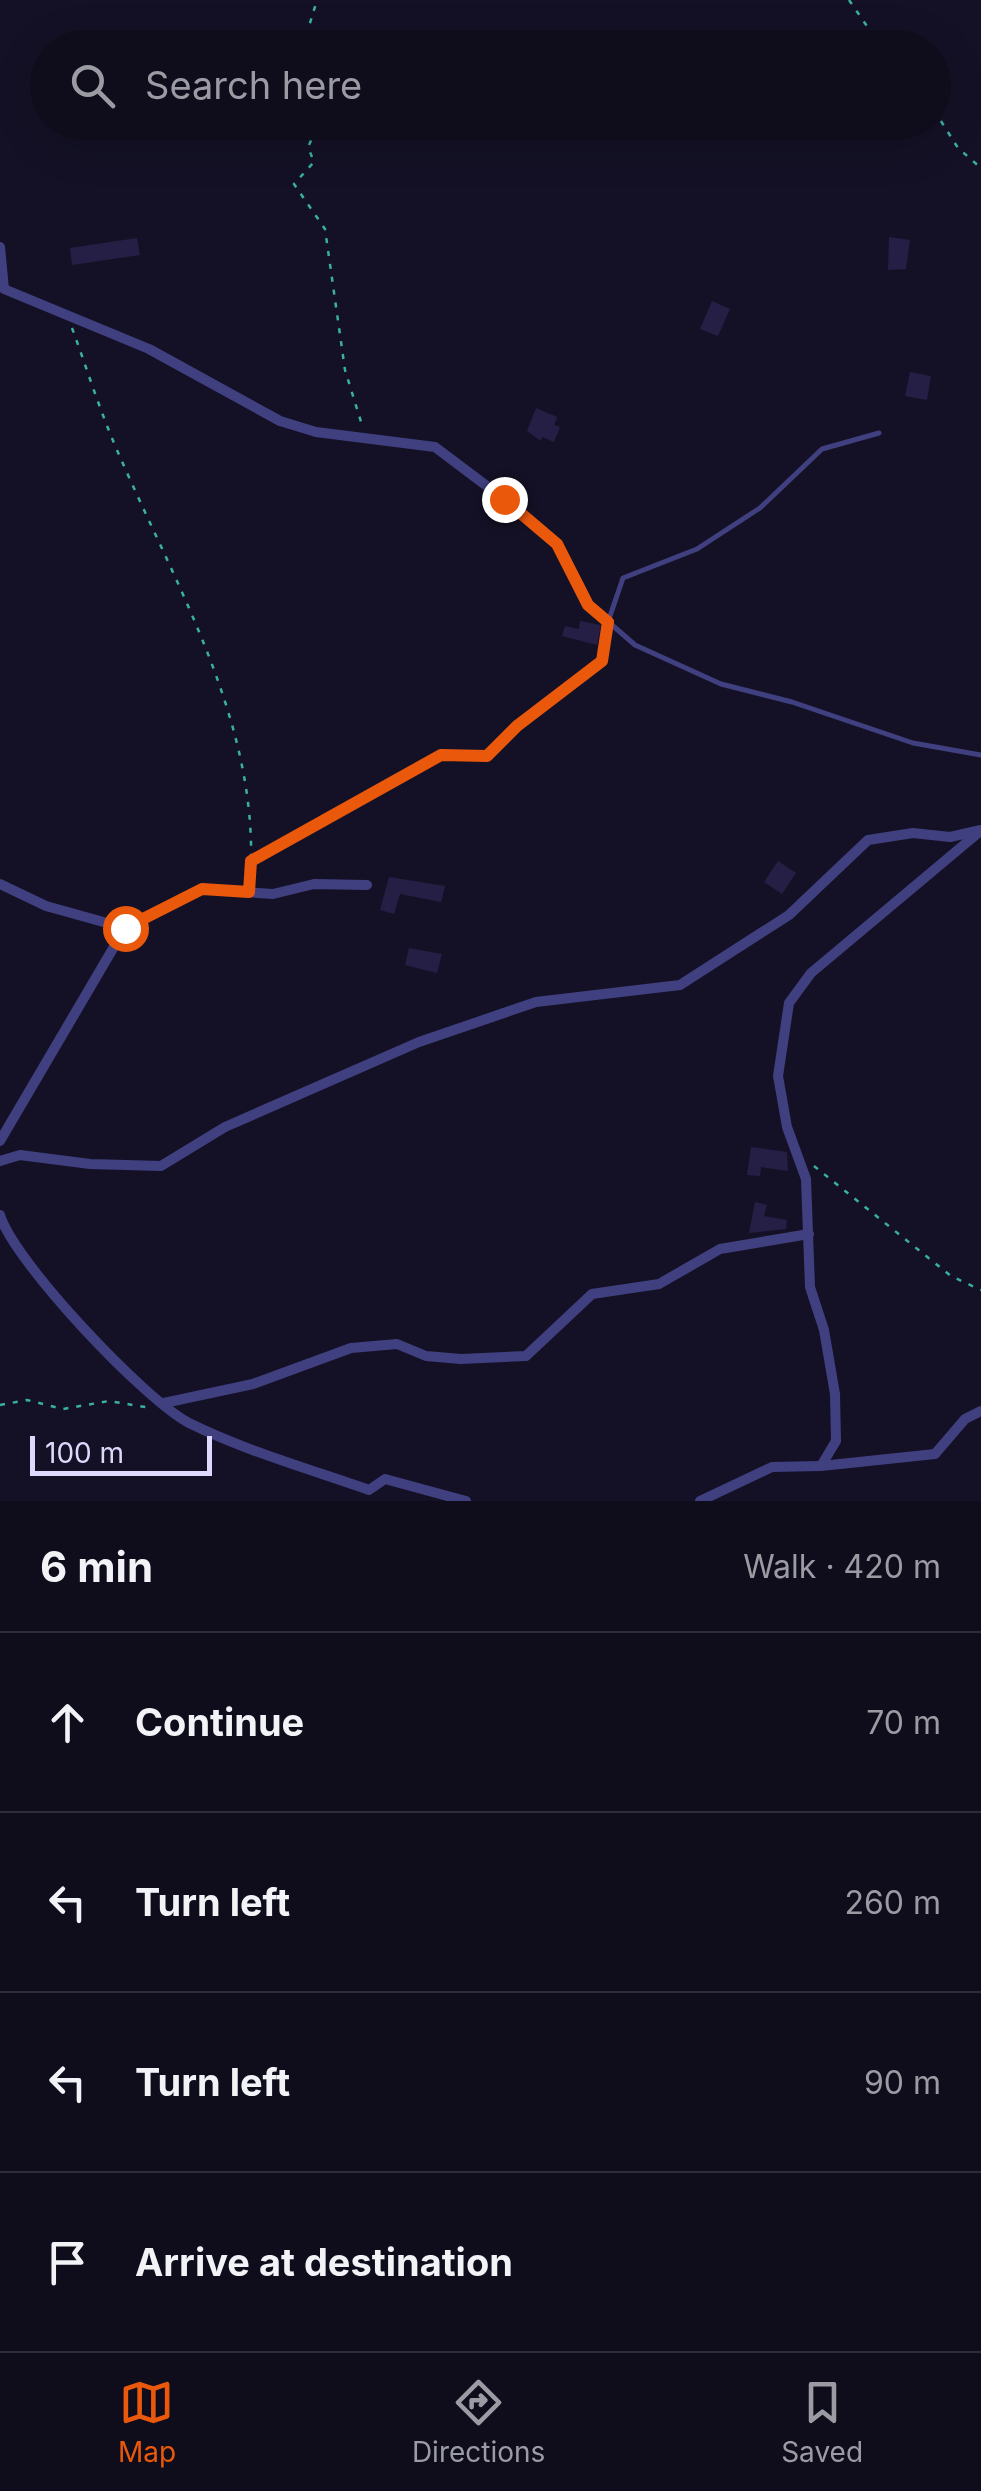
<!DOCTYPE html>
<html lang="en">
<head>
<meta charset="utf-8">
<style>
	:root { --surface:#0f0d1c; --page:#1d1b29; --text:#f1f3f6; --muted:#9b9ca3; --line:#2f2d3b; --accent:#ea580c }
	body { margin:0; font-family:Inter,sans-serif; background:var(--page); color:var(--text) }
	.scale { position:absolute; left:30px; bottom:25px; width:182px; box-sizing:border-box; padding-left:10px; border:5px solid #dcd9fc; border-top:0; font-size:28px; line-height:35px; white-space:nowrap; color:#dcd9fc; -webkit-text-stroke:8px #141126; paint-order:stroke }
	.stop { position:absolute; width:30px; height:30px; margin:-22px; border:8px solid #ea580c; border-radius:50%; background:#fff }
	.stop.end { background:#ea580c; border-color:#fff; box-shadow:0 2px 10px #0008 }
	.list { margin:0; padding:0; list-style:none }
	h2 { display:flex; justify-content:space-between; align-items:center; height:130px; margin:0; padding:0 40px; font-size:42px }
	h2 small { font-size:32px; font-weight:400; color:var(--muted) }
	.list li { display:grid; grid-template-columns:65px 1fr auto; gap:30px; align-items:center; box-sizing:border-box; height:180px; padding:0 40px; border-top:2px solid var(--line) }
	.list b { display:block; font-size:38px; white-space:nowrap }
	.list em { font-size:32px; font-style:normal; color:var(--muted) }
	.icon { flex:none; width:55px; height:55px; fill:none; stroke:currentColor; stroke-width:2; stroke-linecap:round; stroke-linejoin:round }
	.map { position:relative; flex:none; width:981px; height:1501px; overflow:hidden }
	.search { position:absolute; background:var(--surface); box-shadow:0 10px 40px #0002; left:30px; right:30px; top:30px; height:110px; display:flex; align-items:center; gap:25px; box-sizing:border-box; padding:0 35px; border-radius:55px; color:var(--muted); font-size:38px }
	.sheet { height:850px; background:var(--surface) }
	nav { display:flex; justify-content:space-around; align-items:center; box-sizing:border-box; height:140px; border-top:2px solid var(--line); background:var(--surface); font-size:28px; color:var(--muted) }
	nav a { display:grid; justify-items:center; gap:5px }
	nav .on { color:var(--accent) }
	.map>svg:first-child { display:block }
</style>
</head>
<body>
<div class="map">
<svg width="981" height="1501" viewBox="0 0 981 1501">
	<rect width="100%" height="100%" fill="#141126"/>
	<g fill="#251f45">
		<path d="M889,237L910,240L906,269L888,270Z"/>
		<path d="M137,238L140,255L72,265L70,248Z"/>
		<path d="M712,301L730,309L718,336L700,329Z"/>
		<path d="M910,372L931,376L927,400L905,396Z"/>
		<path d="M536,408L557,417L554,425L560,427L554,442L542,437L541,441L527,431Z"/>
		<path d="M580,621L601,625L597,645L562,636L565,626L579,629Z"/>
		<path d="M778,861L796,873L782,894L764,882Z"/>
		<path d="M389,877L445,886L441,902L400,894L394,914L380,910Z"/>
		<path d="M409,948L442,954L437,973L405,965Z"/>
		<path d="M751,1147L787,1152L788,1171L761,1167L760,1176L747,1175Z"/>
		<path d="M755,1202L767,1205L764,1216L787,1220L786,1229L749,1233Z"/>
	</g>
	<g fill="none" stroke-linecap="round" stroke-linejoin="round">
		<g stroke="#3aafa3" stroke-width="2.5" stroke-dasharray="5 8" stroke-linecap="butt">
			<path d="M849,0L882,48"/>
			<path d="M312,48L307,33L317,0"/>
			<path d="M934,110L958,148L981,168"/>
			<path d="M328,122L316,130L308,147L314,162L294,184L325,229L345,370L362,425"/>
			<path d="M72,328C86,366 98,405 114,443C173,582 262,725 250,881"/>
			<path d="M251,861L441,755L487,756L517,726L602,661L606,633"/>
			<path d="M814,1166L951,1276L981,1290"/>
			<path d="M0,1405L27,1400L63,1409L109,1401L151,1408"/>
		</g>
		<g stroke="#404081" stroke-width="5">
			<path d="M505,500L557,545L589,605L635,645L721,684L792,702L913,743L981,755"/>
			<path d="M608,622L623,578L697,549L760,508L822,449L879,433"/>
		</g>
		<g stroke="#404081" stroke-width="10">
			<path d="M0,247L4,289L149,349L280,421L316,432L435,447L504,499"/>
			<path d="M978,833L811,973L789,1003L778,1076L787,1127L806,1179L810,1287L824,1330L835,1394L836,1441L821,1466L935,1454L965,1419L981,1411"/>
			<path d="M0,884L46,906L125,928L0,1141"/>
			<path d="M125,928L202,889L273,894L314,884L367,885"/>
			<path d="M0,1161L20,1155L90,1164L161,1166L225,1127L419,1042L536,1002L680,985L789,915L868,840L913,833L950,837L981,830"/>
			<path d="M0,1215C14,1262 145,1400 189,1423C246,1451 309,1469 369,1490L385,1479L466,1501"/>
			<path d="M164,1403L253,1384L351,1348L397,1344L426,1356L461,1359L526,1356L592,1294L659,1284L720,1249L809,1234"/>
			<path d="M700,1501L772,1467L821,1466"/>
		</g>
	</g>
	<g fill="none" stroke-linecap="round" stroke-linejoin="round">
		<path stroke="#ea580c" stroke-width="12" d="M125,928L202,889L249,892L251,861L441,755L487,756L517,726L602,661L608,622L588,605L557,544L504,499"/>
	</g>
</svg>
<div class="scale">100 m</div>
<div class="stop" style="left:125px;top:928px"></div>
<div class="stop end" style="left:504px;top:499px"></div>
<div class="search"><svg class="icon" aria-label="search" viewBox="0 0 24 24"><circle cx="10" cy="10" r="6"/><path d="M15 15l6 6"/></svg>Search here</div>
</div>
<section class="sheet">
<h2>6 min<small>Walk · 420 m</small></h2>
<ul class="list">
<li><svg class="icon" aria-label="ahead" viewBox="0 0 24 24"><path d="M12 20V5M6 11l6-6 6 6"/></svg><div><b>Continue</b></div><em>70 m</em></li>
<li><svg class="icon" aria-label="left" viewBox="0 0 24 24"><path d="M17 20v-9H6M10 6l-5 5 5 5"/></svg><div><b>Turn left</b></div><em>260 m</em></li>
<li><svg class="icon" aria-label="left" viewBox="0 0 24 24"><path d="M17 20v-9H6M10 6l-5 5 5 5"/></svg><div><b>Turn left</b></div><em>90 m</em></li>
<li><svg class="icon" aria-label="arrive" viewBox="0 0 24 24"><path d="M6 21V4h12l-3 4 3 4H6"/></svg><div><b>Arrive at destination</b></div></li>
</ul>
</section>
<nav>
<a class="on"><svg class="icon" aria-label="map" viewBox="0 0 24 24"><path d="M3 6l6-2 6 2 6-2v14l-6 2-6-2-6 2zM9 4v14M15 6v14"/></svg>Map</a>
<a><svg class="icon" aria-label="directions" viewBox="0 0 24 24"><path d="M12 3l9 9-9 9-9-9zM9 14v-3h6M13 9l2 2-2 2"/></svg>Directions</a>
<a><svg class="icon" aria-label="saved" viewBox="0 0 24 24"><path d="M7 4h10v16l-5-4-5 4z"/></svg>Saved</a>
</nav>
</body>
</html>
